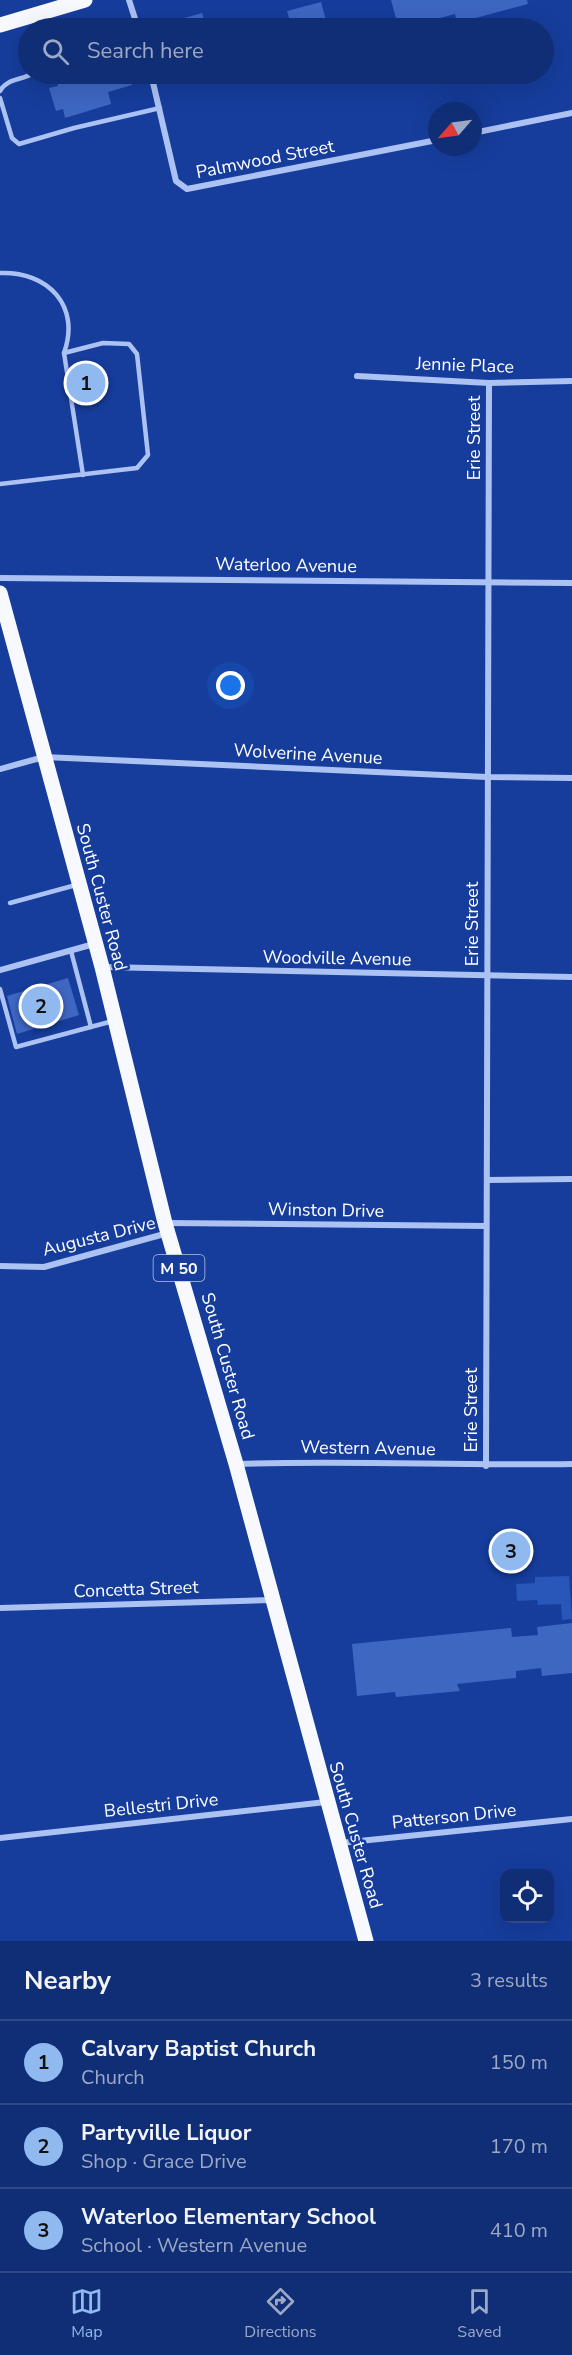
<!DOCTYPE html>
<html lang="en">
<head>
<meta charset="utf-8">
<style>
	:root { --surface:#102e75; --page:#1e3a7d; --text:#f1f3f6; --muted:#9ca8c5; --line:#304a87; --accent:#90b9f0 }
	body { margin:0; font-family:"Nunito Sans",sans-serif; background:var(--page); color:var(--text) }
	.controls { position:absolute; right:18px; bottom:18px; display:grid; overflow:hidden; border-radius:12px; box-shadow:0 6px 24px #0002 }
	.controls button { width:54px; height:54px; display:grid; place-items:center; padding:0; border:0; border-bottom:2px solid var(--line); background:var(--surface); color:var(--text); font:30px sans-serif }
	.compass { position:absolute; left:428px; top:102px; width:54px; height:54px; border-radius:50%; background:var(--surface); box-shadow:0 6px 24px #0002; rotate:242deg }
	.you { position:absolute; left:231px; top:686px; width:21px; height:21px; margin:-15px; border:4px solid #fff; border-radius:50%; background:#1a73e8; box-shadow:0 0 0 9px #1a73e833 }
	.badge { display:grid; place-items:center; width:39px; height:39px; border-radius:50%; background:var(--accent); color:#111; font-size:20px; font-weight:700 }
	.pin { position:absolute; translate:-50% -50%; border:3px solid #fff; box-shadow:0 2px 6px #0006 }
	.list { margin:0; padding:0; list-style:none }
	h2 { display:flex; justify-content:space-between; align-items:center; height:78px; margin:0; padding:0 24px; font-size:26px }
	h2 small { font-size:20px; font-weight:400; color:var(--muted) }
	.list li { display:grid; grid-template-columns:39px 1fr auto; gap:18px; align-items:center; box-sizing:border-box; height:84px; padding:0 24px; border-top:2px solid var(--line) }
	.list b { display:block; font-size:22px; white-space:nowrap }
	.list p { margin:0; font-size:20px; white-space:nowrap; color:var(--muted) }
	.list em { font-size:20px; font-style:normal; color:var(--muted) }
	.icon { flex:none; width:33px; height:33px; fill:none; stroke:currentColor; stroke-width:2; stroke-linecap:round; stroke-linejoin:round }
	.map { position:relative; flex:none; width:572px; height:1941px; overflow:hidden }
	.search { position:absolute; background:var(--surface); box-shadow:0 6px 24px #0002; left:18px; right:18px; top:18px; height:66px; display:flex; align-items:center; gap:15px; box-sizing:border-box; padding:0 21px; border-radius:33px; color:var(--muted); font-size:22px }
	.sheet { height:330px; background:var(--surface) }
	nav { display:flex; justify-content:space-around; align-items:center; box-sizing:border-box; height:84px; border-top:2px solid var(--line); background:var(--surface); font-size:16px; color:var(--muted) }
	nav a { display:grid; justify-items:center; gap:3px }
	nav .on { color:var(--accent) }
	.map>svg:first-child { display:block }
</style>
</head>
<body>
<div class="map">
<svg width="572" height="1941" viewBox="0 0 572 1941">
	<rect width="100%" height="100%" fill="#163d9c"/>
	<path fill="#2956b9" d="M569,1576L572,1619L562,1620L561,1604L538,1605L537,1600L517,1601L516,1584L535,1583V1577Z"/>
	<g fill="#3e67c2">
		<path d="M391,0H527L528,4L457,23L455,14L402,28H371V25L396,18Z"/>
		<path d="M321,2L328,28H292L287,11Z"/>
		<path d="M202,13L207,28H160V25Z"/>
		<path d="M54,74H129L132,85L108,92L111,104L65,118L63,109L56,111L49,88L58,86Z"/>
		<path d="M68,978L79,1015L17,1034L7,996Z"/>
		<path d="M572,1623V1673L542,1676L541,1668L516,1671V1678L457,1684L460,1691L396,1697L395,1692L357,1696L352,1644L511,1628L512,1637L538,1635L537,1627Z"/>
	</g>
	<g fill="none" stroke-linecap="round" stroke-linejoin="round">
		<g stroke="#acc2f3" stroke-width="4.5">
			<path d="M34,17L37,28"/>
			<path d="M0,91C6,79 21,80 32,74"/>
			<path d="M0,98L12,138L19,144L74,128L160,108"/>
			<path d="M0,273C48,271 81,306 64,353L103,343L129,344L137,354L148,455L137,468L0,484"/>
			<path d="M64,353L83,475"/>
			<path d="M10,903L76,885"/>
			<path d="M71,951L91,1027"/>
			<path d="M0,989L16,1047L113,1021"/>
		</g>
		<g stroke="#acc2f3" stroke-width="6">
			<path d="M129,0L138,28"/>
			<path d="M151,74L176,181L187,189L437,140"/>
			<path d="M473,133L572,113"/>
			<path d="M357,376L489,383L572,381"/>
			<path d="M0,578L572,583"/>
			<path d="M0,769L44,757L487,777L572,778"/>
			<path d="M102,967L572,977"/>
			<path d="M0,970L94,944"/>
			<path d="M487,1180L572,1179"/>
			<path d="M166,1223L486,1226"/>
			<path d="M0,1266L44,1267L168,1233"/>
			<path d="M237,1464C348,1460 460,1466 572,1464"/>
			<path d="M486,1466L489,383"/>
			<path d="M0,1608L272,1600"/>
			<path d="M0,1838L326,1802"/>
			<path d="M340,1843L572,1819"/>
		</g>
		<g stroke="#f7f9ff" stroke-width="15">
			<path d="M0,25L85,0"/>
			<path d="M0,593L102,967L165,1223L236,1464L366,1941"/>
		</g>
	</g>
	<g text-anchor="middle" stroke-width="5" stroke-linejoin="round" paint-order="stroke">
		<rect fill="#163d9c" stroke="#b9c5e1" stroke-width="1.5" x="153.5" y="1255" width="51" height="26" rx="4.5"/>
		<g font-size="16" font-weight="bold" fill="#fff">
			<text x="179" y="1274">M 50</text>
		</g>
		<g font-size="18" fill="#fff" stroke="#163d9c">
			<text transform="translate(265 159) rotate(-11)" y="6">Palmwood Street</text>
			<text transform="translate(465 365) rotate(2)" y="6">Jennie Place</text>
			<text transform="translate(474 438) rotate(-90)" y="6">Erie Street</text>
			<text transform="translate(286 565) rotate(1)" y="6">Waterloo Avenue</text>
			<text transform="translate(308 754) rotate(3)" y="6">Wolverine Avenue</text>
			<text transform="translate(102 897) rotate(75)" y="6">South Custer Road</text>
			<text transform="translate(472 924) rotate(-90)" y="6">Erie Street</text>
			<text transform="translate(337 958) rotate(1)" y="6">Woodville Avenue</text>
			<text transform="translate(326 1210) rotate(1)" y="6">Winston Drive</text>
			<text transform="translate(99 1236) rotate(-14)" y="6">Augusta Drive</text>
			<text transform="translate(228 1366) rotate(74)" y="6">South Custer Road</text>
			<text transform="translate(471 1410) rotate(-90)" y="6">Erie Street</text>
			<text transform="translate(368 1448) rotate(1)" y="6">Western Avenue</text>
			<text transform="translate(136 1589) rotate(-2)" y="6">Concetta Street</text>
			<text transform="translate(161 1805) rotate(-6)" y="6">Bellestri Drive</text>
			<text transform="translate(454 1816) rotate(-6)" y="6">Patterson Drive</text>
			<text transform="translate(356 1835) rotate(74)" y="6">South Custer Road</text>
		</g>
	</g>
</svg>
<div class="controls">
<button><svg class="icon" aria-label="locate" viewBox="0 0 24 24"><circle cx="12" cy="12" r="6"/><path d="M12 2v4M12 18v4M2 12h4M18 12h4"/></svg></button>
</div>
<svg class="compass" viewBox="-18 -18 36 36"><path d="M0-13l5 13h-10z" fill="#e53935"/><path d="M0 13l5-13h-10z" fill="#9ca8c5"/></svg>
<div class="you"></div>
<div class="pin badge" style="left:86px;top:383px">1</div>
<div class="pin badge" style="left:41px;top:1006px">2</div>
<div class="pin badge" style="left:511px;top:1551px">3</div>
<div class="search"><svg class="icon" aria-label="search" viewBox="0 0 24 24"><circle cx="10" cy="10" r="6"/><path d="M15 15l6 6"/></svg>Search here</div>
</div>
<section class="sheet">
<h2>Nearby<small>3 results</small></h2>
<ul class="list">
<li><span class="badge">1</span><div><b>Calvary Baptist Church</b><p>Church</p></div><em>150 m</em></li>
<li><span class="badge">2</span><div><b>Partyville Liquor</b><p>Shop · Grace Drive</p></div><em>170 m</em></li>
<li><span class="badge">3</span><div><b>Waterloo Elementary School</b><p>School · Western Avenue</p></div><em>410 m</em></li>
</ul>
</section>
<nav>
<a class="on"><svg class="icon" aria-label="map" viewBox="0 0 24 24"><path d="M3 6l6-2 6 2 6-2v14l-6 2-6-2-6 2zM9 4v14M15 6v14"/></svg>Map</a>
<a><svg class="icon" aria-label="directions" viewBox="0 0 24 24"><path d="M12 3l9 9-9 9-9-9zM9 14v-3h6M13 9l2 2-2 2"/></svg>Directions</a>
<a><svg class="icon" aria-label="saved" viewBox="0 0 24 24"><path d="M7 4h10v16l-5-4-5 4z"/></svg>Saved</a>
</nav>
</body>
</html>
